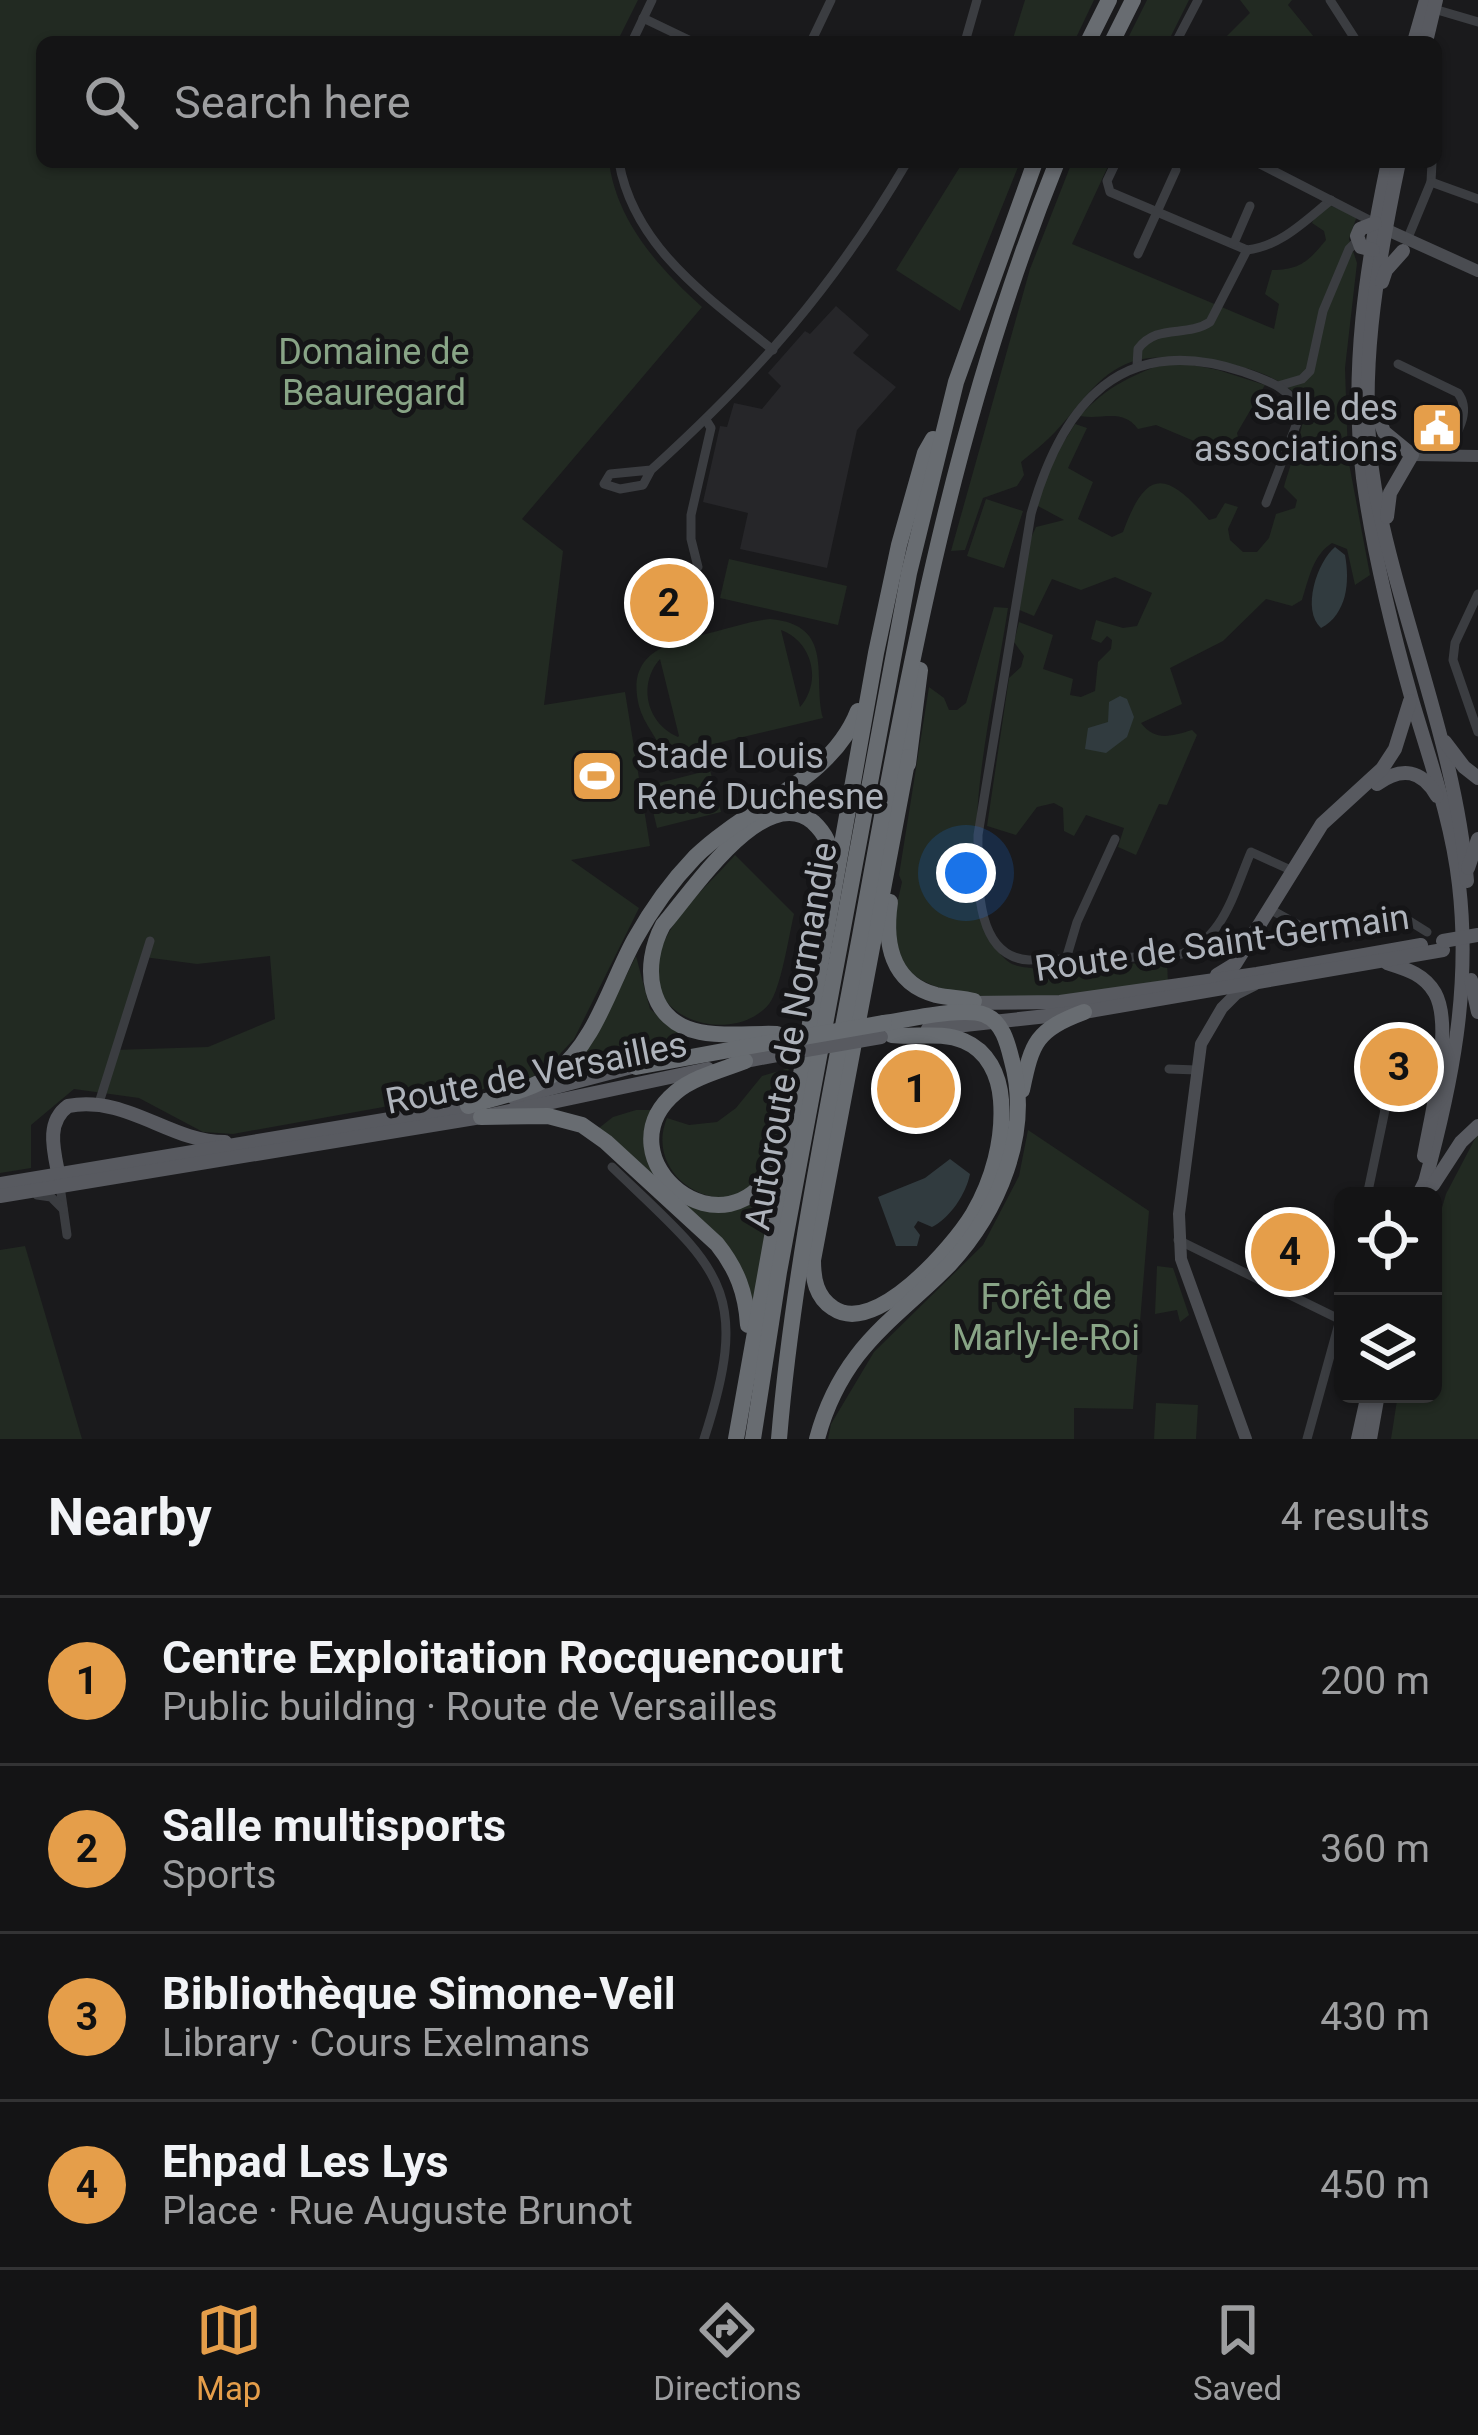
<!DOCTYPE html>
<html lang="en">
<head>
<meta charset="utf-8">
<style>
	:root { --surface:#141415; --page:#212122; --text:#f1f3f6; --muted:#9d9ea0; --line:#333334; --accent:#e59e4a }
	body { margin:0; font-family:Roboto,sans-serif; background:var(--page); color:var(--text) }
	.controls { position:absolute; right:36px; bottom:36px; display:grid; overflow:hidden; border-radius:18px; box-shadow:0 3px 9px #0004 }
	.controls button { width:108px; height:108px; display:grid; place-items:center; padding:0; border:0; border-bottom:3px solid var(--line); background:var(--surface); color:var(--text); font:60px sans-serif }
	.you { position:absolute; left:966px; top:873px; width:42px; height:42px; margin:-30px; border:9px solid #fff; border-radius:50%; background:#1a73e8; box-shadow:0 0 0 18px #1a73e833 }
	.badge { display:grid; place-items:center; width:78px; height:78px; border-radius:50%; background:var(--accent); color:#111; font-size:39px; font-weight:700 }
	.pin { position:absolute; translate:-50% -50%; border:6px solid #fff; box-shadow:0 3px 12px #0006 }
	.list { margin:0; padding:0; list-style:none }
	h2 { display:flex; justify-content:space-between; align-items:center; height:156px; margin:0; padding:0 48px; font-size:51px }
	h2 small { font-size:39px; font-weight:400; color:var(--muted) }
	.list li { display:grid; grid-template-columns:78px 1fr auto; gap:36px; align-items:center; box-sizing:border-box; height:168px; padding:0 48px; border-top:3px solid var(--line) }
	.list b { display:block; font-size:45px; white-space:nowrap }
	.list p { margin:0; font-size:39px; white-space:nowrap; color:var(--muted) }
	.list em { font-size:39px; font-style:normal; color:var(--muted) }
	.icon { flex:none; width:66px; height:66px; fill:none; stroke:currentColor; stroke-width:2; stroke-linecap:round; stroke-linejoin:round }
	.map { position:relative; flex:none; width:1478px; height:1439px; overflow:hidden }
	.search { position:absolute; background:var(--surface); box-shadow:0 3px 9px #0004; left:36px; right:36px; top:36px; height:132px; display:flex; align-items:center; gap:30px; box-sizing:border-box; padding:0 42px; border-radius:18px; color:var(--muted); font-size:45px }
	.sheet { height:828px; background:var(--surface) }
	nav { display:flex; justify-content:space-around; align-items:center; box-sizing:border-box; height:168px; border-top:3px solid var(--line); background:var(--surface); font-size:33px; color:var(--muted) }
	nav a { display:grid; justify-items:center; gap:6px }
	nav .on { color:var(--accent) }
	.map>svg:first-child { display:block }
</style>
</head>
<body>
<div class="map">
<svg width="1478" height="1439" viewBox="0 0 1478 1439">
	<rect width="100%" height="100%" fill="#1a1a1c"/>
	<path fill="#262629" d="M836,306L869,335L853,353L896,387L857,430L827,568L740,549L748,513L703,502L720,426L727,427L734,403L762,409L781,386L768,373L805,331L810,334Z"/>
	<g fill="#222a22" fill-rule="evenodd">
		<path d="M0,0H638L617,42H42V162H609C617,222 659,268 702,307L522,519L563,551L544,705L625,692L650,846L571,860L639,908L574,1039L545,1070L522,1082L233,1134L203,1132L139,1098L74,1089L31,1125V1168L0,1173ZM270,956L275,1019L208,1047L114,1050L144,957L197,964Z"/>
		<path d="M1025,0H1094L1074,42H1012Z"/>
		<path d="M1147,0H1189L1168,42H1126Z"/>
		<path d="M1240,0H1292L1288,5L1318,42H1221L1250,13Z"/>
		<path d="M963,162H1020L960,311L896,270Z"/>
		<path d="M1072,162H1110L1072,244L1274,329L1279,304L1265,294L1272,270C1300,270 1309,261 1326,240L1324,231L1312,223L1321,202L1357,216L1349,239L1357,263L1345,368L1348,458L1370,575L1355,585L1347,549L1332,543C1313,555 1309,578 1302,600L1292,606L1266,599L1223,641L1170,668L1182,704L1141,723C1155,742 1172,736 1192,730L1197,735L1167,805L1159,804L1136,855L1118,847L1124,828L1086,815L1074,836L1064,831L1063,808L1054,803L1037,807L1016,835L987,826L1009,678L1021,667L1024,656L1014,642L1019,622L1053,635L1043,669L1073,679L1070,695L1081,697L1095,691L1098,662L1111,649L1112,640L1107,636L1101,643L1091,639L1096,620L1123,628L1137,626L1152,593L1115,577L1081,590L1052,579L1034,616L1017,609L1031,538L1036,527L1064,520L1036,505L1046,470L1075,424L1087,428L1068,468L1093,482L1078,519L1112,537L1123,532C1147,466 1167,472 1209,520L1216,518L1225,503L1238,507L1228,529L1230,540L1243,552H1257L1269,538L1276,514L1295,508L1297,500L1284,487C1288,471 1308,419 1303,406C1288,364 1169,348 1131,362C1097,374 1080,406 1056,431C1046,442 1033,452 1021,462L1024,475L1017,486L983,498L965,550L951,551L1030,269Z"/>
		<path d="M1172,361L1218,370L1265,385L1237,433L1242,453L1239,460L1156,425L1138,429C1122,408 1104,420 1080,416C1107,386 1134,374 1172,361Z"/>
		<path d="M986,499L1023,511L1004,568L967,556Z"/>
		<path d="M729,559L847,586L838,625L720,598Z"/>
		<path d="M994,607L1008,608C998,674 980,753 977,818C976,852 979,947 1012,964C1037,976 1135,962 1167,961L1168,984C1108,991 912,1026 895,946C890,924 898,902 902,882L899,875L929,687L944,698L949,710H957L966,703Z"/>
		<path d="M770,619C836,625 812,677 823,718L663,756C658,737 644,725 639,706C625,649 673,642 714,632C733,627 751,621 770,619ZM781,630C813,642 822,682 800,707ZM660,659L679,736L678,737C647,724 637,685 660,659Z"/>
		<path d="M710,770L721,812L657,828L647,786Z"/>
		<path d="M735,855L794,914C789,935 781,989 769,1004C734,1046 643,1021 658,960C667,919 708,886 735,855Z"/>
		<path d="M636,956L650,1009L682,1034V1046L560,1080L594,1040Z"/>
		<path d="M789,1068C783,1102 781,1148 761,1177C725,1226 642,1178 667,1118L689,1125L717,1122L736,1108L762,1076Z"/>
		<path d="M636,1110H652L655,1176L599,1128L613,1117Z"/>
		<path d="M1028,1130L1149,1211L1133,1409L1074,1408V1439H828L831,1424L874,1352L983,1245L1019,1176Z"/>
		<path d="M1478,1133V1439H1391L1398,1394H1433V1238L1446,1194Z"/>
		<path d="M774,1182L753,1307L681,1201C721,1219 743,1211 774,1182Z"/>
		<path d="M25,1246L82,1439H0V1250Z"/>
		<path d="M1157,1266L1173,1268L1189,1315L1180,1322L1177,1310L1155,1314Z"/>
		<path d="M1156,1403L1198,1405L1196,1439H1154Z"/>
	</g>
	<g fill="#313b3f">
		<path d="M1335,547L1345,555C1350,582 1347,614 1321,628C1301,610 1317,562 1335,547Z"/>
		<path d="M1120,696L1127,699L1134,717L1127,737L1106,753L1085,749L1088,728L1108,722L1109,702Z"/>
		<path d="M950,1159L970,1174C966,1194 950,1218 932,1227L918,1221L914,1227L920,1235L917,1246H896L878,1197L925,1178Z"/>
	</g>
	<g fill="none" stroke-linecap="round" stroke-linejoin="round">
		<g stroke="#3b3d41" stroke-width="9">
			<path d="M1330,0L1357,42"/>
			<path d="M1434,9L1478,22"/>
			<path d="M643,18L693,42"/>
			<path d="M632,42L652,0"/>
			<path d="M811,42L831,0"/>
			<path d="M965,42L977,0"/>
			<path d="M1176,42L1198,0"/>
			<path d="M619,162C634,248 710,299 773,350"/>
			<path d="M1116,162L1107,181L1110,192L1247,250C1281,246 1305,221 1331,200"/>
			<path d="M1256,162L1375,223"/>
			<path d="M1431,182L1478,199"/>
			<path d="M1407,240L1431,182L1432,162"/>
			<path d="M1234,243L1250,206"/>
			<path d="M1138,254L1176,170"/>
			<path d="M1398,364L1458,393C1473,413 1454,437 1445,456"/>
			<path d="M1137,366L1138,349C1157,323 1186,338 1210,322L1247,250"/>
			<path d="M1278,386L1302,379L1310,371L1323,311L1349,249L1357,241"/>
			<path d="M651,470L610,474L604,484L620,489L643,485L651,470C758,373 834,287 907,162"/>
			<path d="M1266,503L1300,415C1294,389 1267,380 1244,372C1122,331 1062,403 1031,514L978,835C978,877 973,957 1029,960L1175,956C1223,943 1233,894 1251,852L1295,872"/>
			<path d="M698,567L691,539V515L711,428L706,420"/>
			<path d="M1478,594L1455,643L1453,660L1478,732"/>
			<path d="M1275,912L1313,933L1403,917L1427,932"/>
			<path d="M1066,959L1077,922L1115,839"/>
			<path d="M1169,1069L1197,1070"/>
			<path d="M98,1106L150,941"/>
			<path d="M612,1167C717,1268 754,1286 704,1439"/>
			<path d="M60,1186L67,1235"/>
			<path d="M37,1195L51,1197L63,1209"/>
			<path d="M1367,1196L1385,1110L1381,1103"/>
			<path d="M1178,1240L1339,1319"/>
			<path d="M1307,1439L1343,1309"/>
		</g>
		<g stroke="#4a4c51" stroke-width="12">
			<path d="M1385,229L1478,271"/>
			<path d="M1412,455L1478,456"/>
			<path d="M1246,1439L1181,1259L1179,1214L1201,1044L1222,1008L1236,994L1254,985"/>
		</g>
		<g stroke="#585a60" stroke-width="14">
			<path d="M1414,42L1426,0"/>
			<path d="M1426,42L1436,0"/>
			<path d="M1388,162C1366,267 1350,370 1363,478C1373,552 1392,629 1412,700C1430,761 1452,822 1459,885C1471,989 1452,1083 1425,1182L1418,1196"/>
			<path d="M1399,162C1377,267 1356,382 1375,489C1400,621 1456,747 1467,881"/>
			<path d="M1373,250L1361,247L1357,236L1360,229L1375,223"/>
			<path d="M1382,282L1386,270L1403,251"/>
			<path d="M1374,405L1384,432L1412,455L1390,493L1387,517"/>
			<path d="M1445,742L1464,767L1478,778"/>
			<path d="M1377,784C1402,766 1422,770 1437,796"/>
			<path d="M1468,868L1478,839"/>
			<path d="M1387,963C1406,969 1424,974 1435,993C1454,1027 1431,1116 1424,1156"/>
			<path d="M1217,975L1235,964L1322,824L1382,769L1395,749L1410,701"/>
			<path d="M1471,980L1478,1012"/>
			<path d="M968,1003L1060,1002L1257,974L1421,945"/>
			<path d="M928,1029L1084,1012L1443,950"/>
			<path d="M735,1063L777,1055"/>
			<path d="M514,1098L643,1064"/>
			<path d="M60,1183C56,1157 43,1124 68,1106C128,1095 169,1142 225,1142"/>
			<path d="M0,1184L474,1105"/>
			<path d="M1433,1185L1461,1142L1478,1126"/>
			<path d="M0,1196L481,1117L708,1069"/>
			<path d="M1358,1439L1368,1394"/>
			<path d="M1370,1439L1378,1394"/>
		</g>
		<g stroke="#686c71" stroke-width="16">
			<path d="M1088,42L1109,0"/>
			<path d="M1112,42L1133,0"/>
			<path d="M908,764L920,670"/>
			<path d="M890,902C884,943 891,983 936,995C949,998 962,998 974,1001"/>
			<path d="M777,1034C752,1033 725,1037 700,1032C647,1022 641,966 663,925C691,893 765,780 813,822C826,834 831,846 832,863"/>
			<path d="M892,1035C915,1038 941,1031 964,1041C988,1051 999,1075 1001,1100C1004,1139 993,1180 973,1214C953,1247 875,1337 833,1308C816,1297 813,1279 813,1260L908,757"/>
			<path d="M745,1061C722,1070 694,1077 676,1092C597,1158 728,1267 778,1160"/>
			<path d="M636,1067L773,1042"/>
			<path d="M1022,1090C1032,1042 1036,1030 1084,1012"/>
			<path d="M468,1106C497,1097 531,1091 555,1073C596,1042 611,982 635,939C651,910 672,881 695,857C747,806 831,781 858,711"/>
			<path d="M481,1117L548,1116L582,1125L606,1142L717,1244C737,1269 746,1293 748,1325"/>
			<path d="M736,1439L876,653L899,545L925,453L933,439"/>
			<path d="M753,1439L779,1272L909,573L956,382L1035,162"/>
			<path d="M779,1439C793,1270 829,1103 860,936C909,667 954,417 1057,162"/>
			<path d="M817,1439C825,1409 838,1381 857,1356C883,1322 919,1296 949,1265C998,1212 1032,1133 1012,1061C1008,1045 1003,1022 985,1015C964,1006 907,1020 884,1023"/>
		</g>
		<g stroke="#585a60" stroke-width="14">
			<path d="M1443,941L1478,935"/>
			<path d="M777,1055L881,1037"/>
		</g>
		<path stroke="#686c71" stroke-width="16" d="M780,1041L884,1023"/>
	</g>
	<defs>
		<g id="civic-square" transform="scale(2.7)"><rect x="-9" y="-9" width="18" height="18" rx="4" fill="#e59e4a" stroke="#151517"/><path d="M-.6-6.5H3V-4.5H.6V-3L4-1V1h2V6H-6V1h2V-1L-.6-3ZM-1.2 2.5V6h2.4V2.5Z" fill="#fff"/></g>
		<g id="stadium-square" transform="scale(2.7)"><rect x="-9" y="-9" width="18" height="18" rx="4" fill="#e59e4a" stroke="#151517"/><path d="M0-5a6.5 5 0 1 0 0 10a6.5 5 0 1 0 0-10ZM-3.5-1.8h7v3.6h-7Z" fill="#fff"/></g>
	</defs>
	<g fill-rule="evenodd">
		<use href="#civic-square" x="1437" y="428"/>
		<use href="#stadium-square" x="597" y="776"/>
	</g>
	<g text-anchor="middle" stroke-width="10" stroke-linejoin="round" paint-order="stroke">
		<g font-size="36" fill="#88a486" stroke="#151517">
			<text x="374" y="364">Domaine de<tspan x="374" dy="41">Beauregard</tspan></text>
			<text x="1046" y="1309">Forêt de<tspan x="1046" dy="41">Marly-le-Roi</tspan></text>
		</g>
		<g font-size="36" fill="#aeb3bb" stroke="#151517" text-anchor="end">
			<text x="1398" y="420">Salle des<tspan x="1398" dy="41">associations</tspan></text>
			<text x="636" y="768" text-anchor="start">Stade Louis<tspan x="636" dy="41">René Duchesne</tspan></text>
		</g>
		<g font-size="36" fill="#aeb3bb" stroke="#151517">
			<text transform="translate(1222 942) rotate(-8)" y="13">Route de Saint-Germain</text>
			<text transform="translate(790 1036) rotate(-80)" y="13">Autoroute de Normandie</text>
			<text transform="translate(536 1072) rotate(-11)" y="13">Route de Versailles</text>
		</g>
	</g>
</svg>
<div class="controls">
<button><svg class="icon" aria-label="locate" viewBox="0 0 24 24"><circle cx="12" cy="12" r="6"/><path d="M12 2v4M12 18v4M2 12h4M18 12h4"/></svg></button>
<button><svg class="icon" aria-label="layers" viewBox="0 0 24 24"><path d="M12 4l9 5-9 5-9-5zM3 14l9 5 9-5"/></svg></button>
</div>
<div class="you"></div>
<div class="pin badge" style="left:916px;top:1089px">1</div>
<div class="pin badge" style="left:669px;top:603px">2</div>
<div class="pin badge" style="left:1399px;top:1067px">3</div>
<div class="pin badge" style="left:1290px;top:1252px">4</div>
<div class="search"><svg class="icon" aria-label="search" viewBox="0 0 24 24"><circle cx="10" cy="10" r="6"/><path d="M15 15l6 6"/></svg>Search here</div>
</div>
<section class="sheet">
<h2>Nearby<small>4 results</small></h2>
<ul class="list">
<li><span class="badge">1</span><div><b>Centre Exploitation Rocquencourt</b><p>Public building · Route de Versailles</p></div><em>200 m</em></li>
<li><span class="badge">2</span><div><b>Salle multisports</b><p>Sports</p></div><em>360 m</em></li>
<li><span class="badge">3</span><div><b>Bibliothèque Simone-Veil</b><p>Library · Cours Exelmans</p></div><em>430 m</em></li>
<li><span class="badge">4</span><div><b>Ehpad Les Lys</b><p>Place · Rue Auguste Brunot</p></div><em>450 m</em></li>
</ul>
</section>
<nav>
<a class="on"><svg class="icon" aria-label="map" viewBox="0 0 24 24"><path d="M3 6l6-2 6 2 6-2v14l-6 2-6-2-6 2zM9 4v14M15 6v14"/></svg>Map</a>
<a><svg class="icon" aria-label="directions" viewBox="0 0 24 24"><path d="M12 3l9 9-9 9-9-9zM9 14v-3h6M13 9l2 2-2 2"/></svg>Directions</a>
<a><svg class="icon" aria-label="saved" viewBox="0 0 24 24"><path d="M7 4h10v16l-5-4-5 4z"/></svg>Saved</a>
</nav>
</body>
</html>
